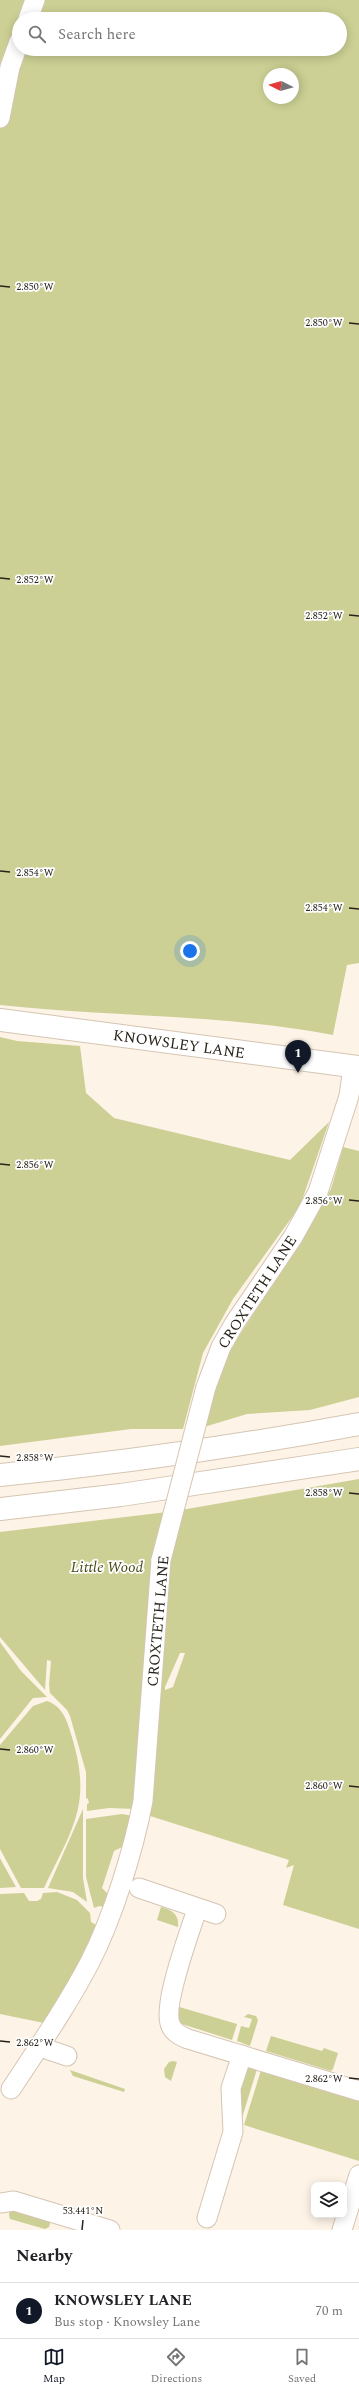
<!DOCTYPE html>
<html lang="en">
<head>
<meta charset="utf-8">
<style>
	:root { --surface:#fff; --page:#f6f6f6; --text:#202124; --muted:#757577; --line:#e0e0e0; --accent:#111827 }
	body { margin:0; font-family:Spectral,serif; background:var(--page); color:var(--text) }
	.controls { position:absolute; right:12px; bottom:12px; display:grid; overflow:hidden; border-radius:8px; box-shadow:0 2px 10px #0003 }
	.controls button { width:36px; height:36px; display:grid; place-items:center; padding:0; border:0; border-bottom:1px solid var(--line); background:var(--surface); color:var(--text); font:20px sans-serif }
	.compass { position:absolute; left:263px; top:68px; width:36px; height:36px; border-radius:50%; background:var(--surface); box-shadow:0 2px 10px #0003; rotate:276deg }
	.you { position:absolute; left:190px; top:951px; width:14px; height:14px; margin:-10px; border:3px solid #fff; border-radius:50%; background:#1a73e8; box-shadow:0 0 0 6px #1a73e833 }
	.badge { display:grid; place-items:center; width:26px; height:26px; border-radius:50%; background:var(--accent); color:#fff; font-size:13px; font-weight:700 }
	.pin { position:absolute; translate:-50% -33px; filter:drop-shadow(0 1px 2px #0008) }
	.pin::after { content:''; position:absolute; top:21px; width:14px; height:12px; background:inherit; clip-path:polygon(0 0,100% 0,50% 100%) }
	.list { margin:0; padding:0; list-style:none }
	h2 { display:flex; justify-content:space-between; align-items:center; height:52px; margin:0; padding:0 16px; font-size:17px }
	h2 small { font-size:13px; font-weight:400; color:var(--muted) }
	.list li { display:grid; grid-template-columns:26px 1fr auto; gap:12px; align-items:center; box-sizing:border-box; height:56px; padding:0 16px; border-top:1px solid var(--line) }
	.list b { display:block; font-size:15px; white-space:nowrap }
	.list p { margin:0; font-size:13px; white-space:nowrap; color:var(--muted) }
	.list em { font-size:13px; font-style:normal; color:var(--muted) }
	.icon { flex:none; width:22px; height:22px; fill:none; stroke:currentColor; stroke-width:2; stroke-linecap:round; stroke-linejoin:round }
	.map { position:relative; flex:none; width:359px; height:2230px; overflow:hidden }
	.search { position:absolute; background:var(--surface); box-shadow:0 2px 10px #0003; left:12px; right:12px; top:12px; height:44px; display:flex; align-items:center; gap:10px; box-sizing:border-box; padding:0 14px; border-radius:22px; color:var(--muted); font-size:15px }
	.sheet { height:108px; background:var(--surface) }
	nav { display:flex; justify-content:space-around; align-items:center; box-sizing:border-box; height:56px; border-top:1px solid var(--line); background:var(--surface); font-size:11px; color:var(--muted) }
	nav a { display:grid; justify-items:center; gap:2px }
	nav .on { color:var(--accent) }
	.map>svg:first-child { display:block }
</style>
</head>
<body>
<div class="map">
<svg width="359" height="2230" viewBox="0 0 359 2230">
	<rect width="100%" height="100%" fill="#fdf3e7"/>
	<g fill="#ccd094" fill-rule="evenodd">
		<path d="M0,0H359V963L347,965L333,1035C224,1014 110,1017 0,1005ZM19,19H340V49H19ZM269,74H293V98H269Z"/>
		<path d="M0,1037L17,1041L80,1046L86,1093L114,1118L290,1160L329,1122L300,1206L233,1299L203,1353L183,1429H131L0,1446Z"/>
		<path d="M343,1147L359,1151V1397L310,1410L247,1414L204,1427L216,1382L232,1347L305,1234L331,1189Z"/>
		<path d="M359,1479V1929L283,1905L294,1865L286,1868L289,1860L147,1815L168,1563L181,1510ZM180,1653H185L173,1687L165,1690V1687Z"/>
		<path d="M167,1512L136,1809L109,1808L87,1811V1804L89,1803L88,1799L86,1798V1772L70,1716L67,1710L50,1693L49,1685L51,1661L47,1660L45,1690L0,1637V1532Z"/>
		<path d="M0,1642L21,1671L47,1697L33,1698L0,1739Z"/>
		<path d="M47,1701C62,1706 67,1720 71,1734C93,1804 73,1827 44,1888H21L0,1849V1745L33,1706Z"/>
		<path d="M83,1809V1878L87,1902L73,1892L48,1888Z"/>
		<path d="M122,1814L133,1816L126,1845L114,1851L102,1888L110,1896L105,1907L99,1906L94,1908L86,1877V1819Z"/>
		<path d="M0,1858L2,1862L16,1887L0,1888Z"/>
		<path d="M57,1892L77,1900L90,1913L91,1922L98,1926L94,1938L44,2023L0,2014V1894L24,1893L29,1901H37L41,1899L43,1893Z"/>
		<path d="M161,1907C172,1910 179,1914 178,1927L157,1920Z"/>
		<path d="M176,2006L237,2024L232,2040L182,2024L178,2022Z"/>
		<path d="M248,2014L256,2016L258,2020L250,2046L237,2041L241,2026L249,2028L252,2019L244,2017Z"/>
		<path d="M271,2036L322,2051L324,2048L338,2053L333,2069L331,2071L266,2051Z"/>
		<path d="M173,2061L177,2062L171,2081L165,2077L164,2069L169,2062Z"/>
		<path d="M258,2066L241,2121L235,2114L243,2067Z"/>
		<path d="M262,2067L359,2097V2161L244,2125Z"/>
		<path d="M70,2070L125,2089L124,2092L73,2076Z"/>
		<path d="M10,2208L51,2220L49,2227L45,2229L10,2219L9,2215Z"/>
	</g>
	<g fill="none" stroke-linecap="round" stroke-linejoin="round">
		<g stroke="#d5c5b2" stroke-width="21">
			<g id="minor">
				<path d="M28,19L35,0"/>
				<path d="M0,118L10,67L19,42"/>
				<path d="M206,1387L221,1347L234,1324L293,1237L318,1192L349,1096L353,1067"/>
				<path d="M139,1888L216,1914"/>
				<path d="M197,1909C190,1932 161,2007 171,2026C174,2033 181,2036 188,2039L359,2091"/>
				<path d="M39,2045L49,2050L67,2056"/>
				<path d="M11,2089C38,2048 67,2006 90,1962C113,1917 133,1852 143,1801L161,1560"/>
				<path d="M0,2203L14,2201L110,2230"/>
				<path d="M207,2218L233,2132L231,2088L242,2055"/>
				<path d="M342,2230L359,2175"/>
			</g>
		</g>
		<g stroke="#d5c5b2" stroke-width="24">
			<path id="major" d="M0,1020L359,1067"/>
		</g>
		<g stroke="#d5c5b2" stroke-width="24">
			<g id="highway">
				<path d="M0,1475C120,1463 240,1446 359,1424"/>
				<path d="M0,1509L121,1495L359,1459"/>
			</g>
		</g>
		<use href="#minor" stroke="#fff" stroke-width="19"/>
		<use href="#major" stroke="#fff" stroke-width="22"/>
		<use href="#highway" stroke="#fff" stroke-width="22"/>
		<g stroke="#d5c5b2" stroke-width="21" stroke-linecap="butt">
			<path id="minor-bridge" d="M161,1560L206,1387"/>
		</g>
		<use href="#minor-bridge" stroke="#fff" stroke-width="19"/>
	</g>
	<path fill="none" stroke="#29231b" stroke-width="1.5" d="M0,286L10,287M349,323L359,324M0,578L10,579M349,615L359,616M0,871L10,872M349,908L359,909M0,1164L10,1165M349,1200L359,1201M0,1456L10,1457M349,1493L359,1494M0,1749L10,1750M349,1786L359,1787M0,2041L10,2042M349,2078L359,2079M82,2230L83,2220"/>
	<g text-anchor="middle" stroke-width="3.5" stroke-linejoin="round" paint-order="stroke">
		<g font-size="15" fill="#29231b" stroke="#fff">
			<text transform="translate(179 1044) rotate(8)" y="5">KNOWSLEY LANE</text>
			<text transform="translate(257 1292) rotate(-57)" y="5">CROXTETH LANE</text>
			<text transform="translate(158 1621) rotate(-85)" y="5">CROXTETH LANE</text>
		</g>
		<g font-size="15" font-style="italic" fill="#494b18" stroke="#fff">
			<text x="107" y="1572">Little Wood</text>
		</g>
	</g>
	<g font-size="10" text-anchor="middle" fill="#29231b" stroke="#fff" stroke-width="3.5" stroke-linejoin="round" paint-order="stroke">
		<text x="35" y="290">2.850°W</text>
		<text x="324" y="326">2.850°W</text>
		<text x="35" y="583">2.852°W</text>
		<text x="324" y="619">2.852°W</text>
		<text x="35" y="876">2.854°W</text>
		<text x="324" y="911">2.854°W</text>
		<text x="35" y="1168">2.856°W</text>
		<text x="324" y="1204">2.856°W</text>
		<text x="35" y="1461">2.858°W</text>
		<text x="324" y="1496">2.858°W</text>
		<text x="35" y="1753">2.860°W</text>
		<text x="324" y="1789">2.860°W</text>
		<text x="35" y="2046">2.862°W</text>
		<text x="324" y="2082">2.862°W</text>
		<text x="83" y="2214">53.441°N</text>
	</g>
</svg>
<div class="controls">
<button><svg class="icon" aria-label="layers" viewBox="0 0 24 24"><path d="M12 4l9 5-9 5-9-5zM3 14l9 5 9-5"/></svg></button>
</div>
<svg class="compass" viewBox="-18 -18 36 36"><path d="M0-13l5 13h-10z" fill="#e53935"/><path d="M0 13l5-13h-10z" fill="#757577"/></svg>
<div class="you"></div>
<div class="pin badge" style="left:298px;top:1073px">1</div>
<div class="search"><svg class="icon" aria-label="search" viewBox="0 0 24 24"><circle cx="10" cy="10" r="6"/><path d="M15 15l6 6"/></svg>Search here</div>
</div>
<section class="sheet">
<h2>Nearby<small></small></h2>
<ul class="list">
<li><span class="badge">1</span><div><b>KNOWSLEY LANE</b><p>Bus stop · Knowsley Lane</p></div><em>70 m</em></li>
</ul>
</section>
<nav>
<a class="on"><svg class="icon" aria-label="map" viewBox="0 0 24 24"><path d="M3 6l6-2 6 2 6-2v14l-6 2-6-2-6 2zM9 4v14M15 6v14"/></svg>Map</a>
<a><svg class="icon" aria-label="directions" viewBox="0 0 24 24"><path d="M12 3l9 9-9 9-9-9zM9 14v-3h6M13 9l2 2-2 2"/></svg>Directions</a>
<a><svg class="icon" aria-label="saved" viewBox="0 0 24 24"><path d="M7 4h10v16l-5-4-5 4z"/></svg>Saved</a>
</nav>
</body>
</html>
